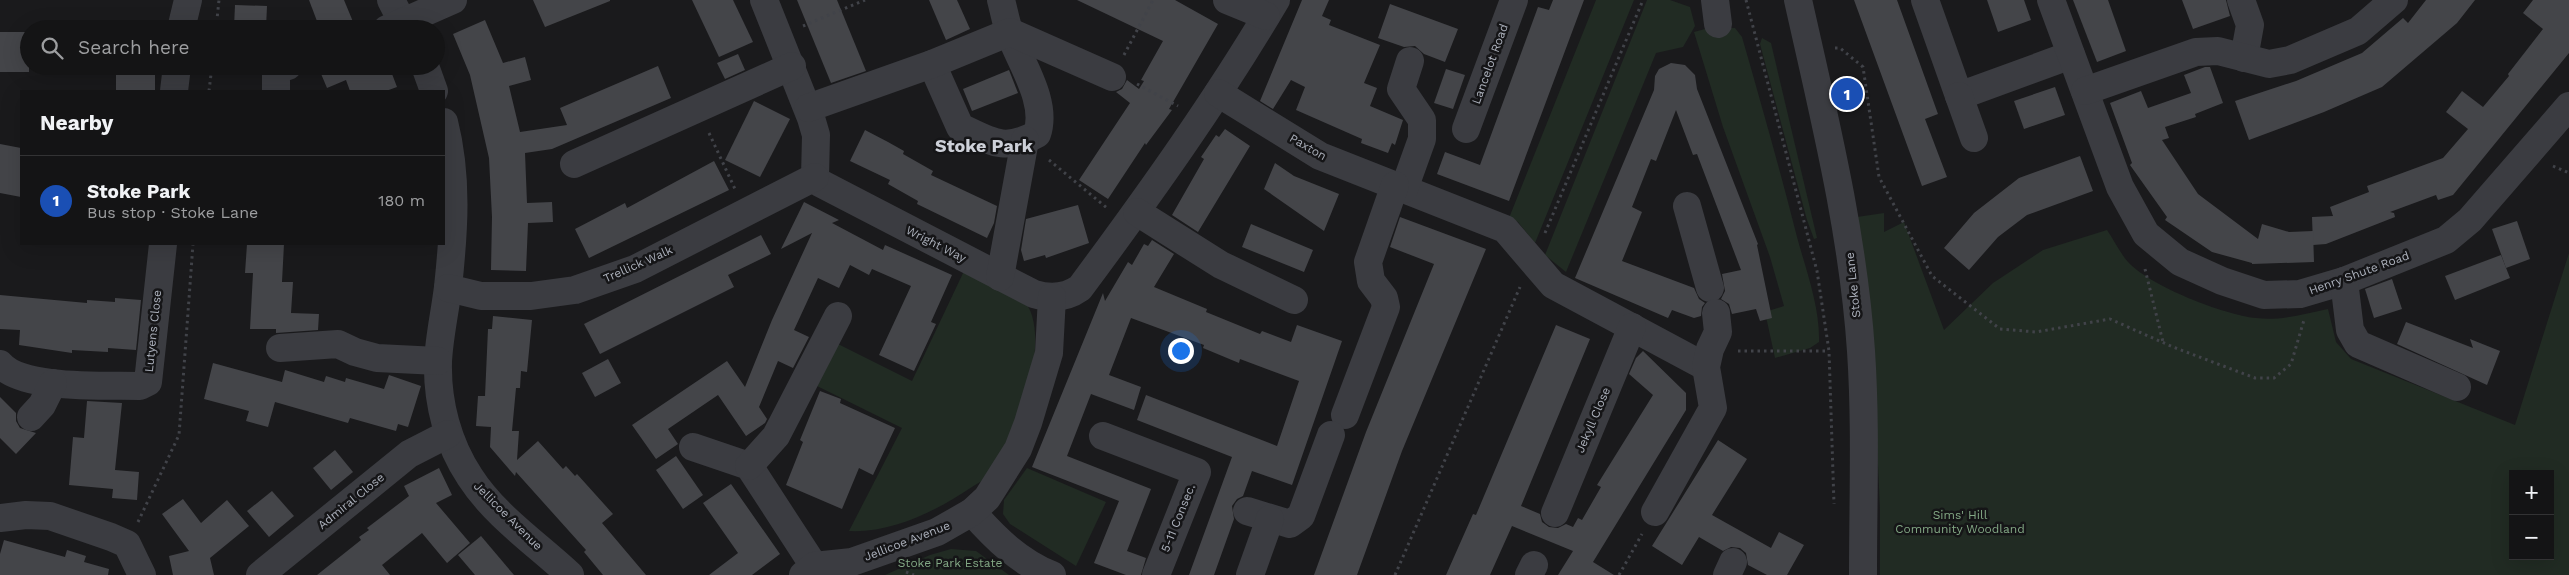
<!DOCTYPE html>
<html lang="en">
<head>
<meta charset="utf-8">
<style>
	:root { --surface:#141415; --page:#212122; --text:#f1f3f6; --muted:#9d9ea0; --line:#333334; --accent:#f8b636 }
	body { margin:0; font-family:"Work Sans",sans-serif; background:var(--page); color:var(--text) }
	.controls { position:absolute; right:15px; bottom:15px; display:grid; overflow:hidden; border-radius:0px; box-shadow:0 5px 20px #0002 }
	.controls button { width:45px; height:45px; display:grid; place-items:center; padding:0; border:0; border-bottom:1px solid var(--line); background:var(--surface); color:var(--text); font:25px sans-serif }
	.you { position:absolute; left:1180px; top:350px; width:18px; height:18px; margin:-12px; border:4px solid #fff; border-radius:50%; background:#1a73e8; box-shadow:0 0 0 8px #1a73e833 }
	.badge { display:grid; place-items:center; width:32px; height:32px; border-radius:50%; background:var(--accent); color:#fff; font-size:16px; font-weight:700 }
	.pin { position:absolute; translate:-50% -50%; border:2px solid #fff; box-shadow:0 1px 5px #0006 }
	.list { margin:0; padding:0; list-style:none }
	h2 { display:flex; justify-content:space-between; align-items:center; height:65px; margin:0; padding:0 20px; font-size:21px }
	h2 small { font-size:16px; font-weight:400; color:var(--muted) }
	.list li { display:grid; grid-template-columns:32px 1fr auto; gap:15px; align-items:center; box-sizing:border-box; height:90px; padding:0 20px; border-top:1px solid var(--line) }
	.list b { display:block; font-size:19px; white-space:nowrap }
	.list p { margin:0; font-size:16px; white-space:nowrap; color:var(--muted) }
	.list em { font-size:16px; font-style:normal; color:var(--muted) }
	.icon { flex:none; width:28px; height:28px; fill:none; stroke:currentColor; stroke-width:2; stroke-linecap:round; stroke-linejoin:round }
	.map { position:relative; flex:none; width:2569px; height:575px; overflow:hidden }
	.search { position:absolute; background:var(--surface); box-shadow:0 5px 20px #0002; left:20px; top:20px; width:425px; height:55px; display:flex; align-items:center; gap:12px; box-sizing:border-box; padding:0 18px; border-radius:28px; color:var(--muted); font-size:19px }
	.panel { position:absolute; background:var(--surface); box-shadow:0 5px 20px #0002; left:20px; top:90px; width:425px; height:155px; border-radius:0px }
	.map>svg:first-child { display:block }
</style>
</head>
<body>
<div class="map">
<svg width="2569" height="575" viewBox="0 0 2569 575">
	<rect width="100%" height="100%" fill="#1a1a1c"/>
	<g fill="#212b23" fill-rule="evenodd">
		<path d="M1596,0H1634L1535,243L1518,222L1509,218Z"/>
		<path d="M1647,0H1670L1690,7L1695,26L1683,47L1656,53L1566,272L1545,255Z"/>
		<path d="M1735,28L1742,37C1761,103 1780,170 1797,237C1806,270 1820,307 1819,342L1810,348L1775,358L1765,312L1784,306L1770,257L1723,127L1694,32L1705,29Z"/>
		<path d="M1762,38L1771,43L1817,238L1814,239L1807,220L1760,44Z"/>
		<path d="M1884,213V232L1904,222L1944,330L1993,283L2043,250L2107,230C2114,240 2120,253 2128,262C2150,286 2224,315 2256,318C2280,321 2305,314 2328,309L2336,342L2351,359L2515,425L2569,253V575H1880V510L1873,351L1857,217ZM2513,474H2550V556H2513Z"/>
		<path d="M964,271C979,278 1011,290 1022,299C1056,329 1017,447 991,474C986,479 978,483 972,487C936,511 893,533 849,531L902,428L817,386L838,344L912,381Z"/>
		<path d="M1027,468L1106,502L1076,566L1010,524L1003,514L1004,500Z"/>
		<path d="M951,549L976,551L1009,575H837H885L930,555Z"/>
	</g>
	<g fill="#444549">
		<path d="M309,0H344L356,29H320Z"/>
		<path d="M533,0H610V1L545,27Z"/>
		<path d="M692,0H733L753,42L719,57Z"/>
		<path d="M797,0H837L866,71L831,83Z"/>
		<path d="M929,0H957L970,29L946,40Z"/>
		<path d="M1077,0H1175L1218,24L1169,109L1172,110L1146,145L1145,143L1108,199L1079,180L1130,103L1116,92L1122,89L1127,80L1139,89L1144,81L1141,80L1163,41Z"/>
		<path d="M1302,0H1329L1322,16L1331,20L1329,25L1380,45L1364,83L1377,88L1370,106L1403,120L1395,145L1392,143L1388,153L1361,143L1362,139L1296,110L1305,87L1291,80L1273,109L1260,101Z"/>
		<path d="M1553,0H1584L1509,201L1437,174L1445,152L1480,165L1538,7L1549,10Z"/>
		<path d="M1854,0H1897L1938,114L1925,119L1947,177L1922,186Z"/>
		<path d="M1987,0H2024L2031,20L1998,32Z"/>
		<path d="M2073,0H2108L2126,51L2097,62Z"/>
		<path d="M2182,0H2226L2230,16L2193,29Z"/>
		<path d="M2426,0H2475L2457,23L2382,87L2324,112L2249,140L2235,101L2296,81L2362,53L2403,18L2408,23Z"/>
		<path d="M2533,0H2569V53L2453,195L2438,200L2436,195L2390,212L2394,213L2395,217L2326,244L2313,245L2312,217L2333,216L2330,207L2369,192L2367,186L2443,158L2468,129L2446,112L2462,91L2483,107L2509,76L2508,74L2543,29L2523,13Z"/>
		<path d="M1390,4L1458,29L1445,62L1424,54L1415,46L1404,47L1378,38Z"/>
		<path d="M235,5L267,6L266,28L234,27Z"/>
		<path d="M485,20L503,63L525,57L531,80L509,86L520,132L567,125L560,108L658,66L671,98L552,149L525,153L527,203L552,202L553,222L528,223L526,271L491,270L492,217L489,158L470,75L453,34Z"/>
		<rect x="0" y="32" width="29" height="40"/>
		<path d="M738,54L745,70L725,79L717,63Z"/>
		<path d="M1671,63L1685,65L1695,75L1697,89L1758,244L1757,245L1772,318L1760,321L1756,309L1732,314L1729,304L1721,299L1725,291L1722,274L1741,270L1697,154L1693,155L1676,110L1656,161L1651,159L1632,207L1642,212L1622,261L1694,288L1699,299L1705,303L1702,307L1701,316L1694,318L1672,310L1668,318L1575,278L1654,90L1655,76L1659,69Z"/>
		<rect x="116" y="66" width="39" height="25"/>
		<path d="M326,66H389L397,87L386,91H350L346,80L327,88L319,69Z"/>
		<path d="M2205,67H2210L2223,103L2195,114L2196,117L2165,127L2169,138L2162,140L2198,194L2258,239L2262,224L2289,232L2313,231L2314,262L2252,264V263L2212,252L2165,220L2167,217L2130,165L2132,163L2110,103L2141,91L2148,108L2191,93L2184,75Z"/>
		<path d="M1446,69L1465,75L1453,109L1434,103Z"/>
		<path d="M1009,70L1018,93L972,111L963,89Z"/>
		<path d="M2055,87L2065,115L2024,129L2014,101Z"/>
		<path d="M754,101L790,119L760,177L725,160Z"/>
		<path d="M1225,129L1250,146L1198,232L1172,215L1204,159L1201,157L1216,135L1219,137Z"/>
		<path d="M865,130L888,142L904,151L903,154L933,171L931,175L997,206L994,223L987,238L917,204L918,201L888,184L890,180L850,161Z"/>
		<path d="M0,144L21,148V197L0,193Z"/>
		<path d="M2080,156L2093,191L2027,215L1998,237L1969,270L1944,248L1974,213L2019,178Z"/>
		<path d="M714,161L729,190L589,258L575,229L625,203L627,208Z"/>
		<path d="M1275,163L1294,176L1339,194L1324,231L1264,189Z"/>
		<path d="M804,202L839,220L832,223L883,250L885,245L952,275L931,322L936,324L914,371L879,355L911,286L872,269L869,275L850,265L839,288L818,278L794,330L809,337L793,368L778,361L759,407L767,419L765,423L746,436L718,395L668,429L678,444L656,459L632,425L727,361L745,387L772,320L812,233L781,249Z"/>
		<path d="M1078,205L1089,243L1046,258L1045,255L1024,261L1021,250L1026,219Z"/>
		<path d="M1400,217L1486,249L1402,451L1357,575H1314L1366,432L1434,264L1390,247Z"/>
		<path d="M2517,221L2530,259L2506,268L2492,229Z"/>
		<path d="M1251,224L1313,250L1304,272L1242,247Z"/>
		<path d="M761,235L771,254L728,275L734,287L600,354L584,324Z"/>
		<path d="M1152,240L1174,254L1154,287L1207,309L1206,312L1260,334L1262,331L1291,342L1297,325L1342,341L1292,485L1252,471L1243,496L1237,499L1232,506L1234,519L1214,575H1189L1232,457L1137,420L1146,395L1277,446L1299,381L1240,359L1239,363L1203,348L1204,345L1131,318L1109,375L1141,387L1134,410L1091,394L1067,456L1151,489L1127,551L1146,558L1141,575H1126L1094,563L1119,501L1032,467L1103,293L1105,301L1128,262L1132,265L1144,244L1148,246Z"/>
		<path d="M247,244H284L282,282H293L291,313L319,314L318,330L276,333V329H250L253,273H245Z"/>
		<path d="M2501,255L2510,278L2455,300L2445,276Z"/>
		<path d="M2392,279L2402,309L2374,318L2365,289Z"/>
		<path d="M0,295L87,303V300L115,302V298L141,300L136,350L108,348V352L72,350V353L19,345L20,330L0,329Z"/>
		<path d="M493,316L532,320L527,372L521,371L520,388H516L512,431H519L517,460L538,441L563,469L566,466L575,476L577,474L613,514L602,523L646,575H603L584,552L586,550L516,472L515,476L490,447L491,427L476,426L478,396H485L488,329H492Z"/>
		<path d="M2406,322L2473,348L2470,339L2500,351L2487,385L2397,344Z"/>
		<path d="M1556,325L1590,339L1521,506L1540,514L1542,522L1549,527L1558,528L1566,524L1573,527L1578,518L1582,520L1601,487L1597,485L1653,395L1629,374L1636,358L1643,351L1686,393V410L1593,562L1614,575H1558L1573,551L1512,526L1490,575H1446L1473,514L1476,515Z"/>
		<path d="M608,359L621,383L595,397L582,373Z"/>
		<path d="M213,363L282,382L285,370L324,382L326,376L345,382L346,378L384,389L389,375L421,386L408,427L398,424L396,431L350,418L348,423L275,402L268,427L246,421L249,411L204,399Z"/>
		<path d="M820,391L841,399L840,403L895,428L873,475L859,468L842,509L786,485L803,442L800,440Z"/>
		<path d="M0,397L16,413V421L20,428L36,433L16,454L0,438Z"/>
		<path d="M87,401L122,403L115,470L139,472L137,500L112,498L113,489L69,485L73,437L84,438Z"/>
		<path d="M1718,440L1747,459L1712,515L1771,548L1779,532L1804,545L1787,575H1767L1748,565L1746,553L1740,548L1731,547L1723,551L1699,537L1682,565L1652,546Z"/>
		<path d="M335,450L353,472L331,490L313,468Z"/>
		<path d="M676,456L703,495L683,509L656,470Z"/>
		<path d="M439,468L452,495L436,503L470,543L447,563L422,533L382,565L390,575H317L361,540L359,537L369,530L367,528L409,496L404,486Z"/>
		<path d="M731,484L780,554L752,575H709L738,553L703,503Z"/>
		<path d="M272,491L294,516L269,537L247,511Z"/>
		<path d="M183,499L201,523L227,500L249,526L210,558L214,575H173L169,556L189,551L162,514Z"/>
		<path d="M481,536L514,575H475L458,555Z"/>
		<path d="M4,540L65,557L67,550L86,556L84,562L109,569L108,575H0V554Z"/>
	</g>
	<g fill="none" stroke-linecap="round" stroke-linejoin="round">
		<g stroke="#414349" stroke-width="3" stroke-dasharray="2.5 4" stroke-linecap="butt">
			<path d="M1746,0L1817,271L1829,351L1834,504"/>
			<path d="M803,26L865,0"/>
			<path d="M216,29L219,0"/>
			<path d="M1835,48H1840L1863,67L1879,177L1932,276L2000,329L2036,332L2110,319L2173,347L2255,378H2274L2291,364L2304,320"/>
			<path d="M1124,55L1153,0"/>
			<path d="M1137,84L1178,106"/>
			<path d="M209,91L212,66"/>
			<path d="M709,133L735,189"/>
			<path d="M1049,160L1107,208"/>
			<path d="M2553,166L2569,173"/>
			<path d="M1545,233L1643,0"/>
			<path d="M2145,269L2163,342"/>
			<path d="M1738,351H1829"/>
			<path d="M138,522L179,435L193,244"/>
			<path d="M906,572L914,575"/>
			<path d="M1395,575L1520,287"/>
			<path d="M1619,575L1642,534"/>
		</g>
		<g stroke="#3b3c41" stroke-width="28">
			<path d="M391,0L406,29"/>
			<path d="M764,0L811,118L816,135L815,177L820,183L1034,294C1051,299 1066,298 1080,288C1149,195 1217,100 1276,0"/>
			<path d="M1227,0L1266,16"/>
			<path d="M1715,0L1718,24"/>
			<path d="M1798,0C1824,116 1853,232 1861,351C1866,425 1863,500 1863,575"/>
			<path d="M1925,0L1959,96L2071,55"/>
			<path d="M2051,0L2120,187L2146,234L2180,262L2222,281L2264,295L2300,294L2344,281L2446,240L2470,220L2569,106"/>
			<path d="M2241,0L2250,25L2244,58"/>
			<path d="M181,29L188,0"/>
			<path d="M387,29L453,0"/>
			<path d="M932,64L960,127C992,142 1004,152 1037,134C1048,102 1021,64 1010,34C1006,23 1004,11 1001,0"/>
			<path d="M425,66L434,91"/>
			<path d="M174,91L177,66"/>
			<path d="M276,91V70L288,66"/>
			<path d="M2085,91L2196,52L2218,51L2269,64L2290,60L2358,31L2394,0"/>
			<path d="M1218,93L1320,156L1505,229L1553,285L1706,367"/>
			<path d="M1959,96L1974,138"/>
			<path d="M808,108L932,64L1010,32L1112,77"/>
			<path d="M444,122C458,177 454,231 448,287C445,312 439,338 438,362C437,403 448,444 470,477C495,516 537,544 570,575"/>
			<path d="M1466,129L1514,0"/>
			<path d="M574,164L792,66"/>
			<path d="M1404,189L1422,139V120L1401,89L1410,61"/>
			<path d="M1687,206L1710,288"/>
			<path d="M1137,212L1221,265L1294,300"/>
			<path d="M1000,277L1025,140"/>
			<path d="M2344,281L2350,330L2358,344L2457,387"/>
			<path d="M448,288L481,296H531L575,290L635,269L815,177"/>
			<path d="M280,348L338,344L355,352L377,358L438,361"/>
			<path d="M0,364C22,390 106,385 140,386L148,382L163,244"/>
			<path d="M1345,415L1386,307L1384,298L1371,281L1368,262L1395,185"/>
			<path d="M31,417L42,405L53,383"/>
			<path d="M1103,436L1197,472L1156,575"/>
			<path d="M693,447L749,466L814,566"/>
			<path d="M749,466L776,436L838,316"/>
			<path d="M1247,511L1290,524L1301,516L1331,435"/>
			<path d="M972,512C995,538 1019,562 1052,575"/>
			<path d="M1655,512L1713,408L1706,367L1710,349L1718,332L1716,313"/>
			<path d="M1555,513L1632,327"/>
			<path d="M0,518L26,515L50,516L111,537L127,544L142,575"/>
			<path d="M260,575L409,454L448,434"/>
			<path d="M803,575L814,566L852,562L937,532L972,512L987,498L1018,449L1028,423L1049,353L1052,297"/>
			<path d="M1250,575L1270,519"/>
			<path d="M1529,575L1534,565"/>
			<path d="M1727,575L1733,562"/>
		</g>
	</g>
	<g text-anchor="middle" stroke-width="5" stroke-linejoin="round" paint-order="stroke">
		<g font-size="12" fill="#acb1bc" stroke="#151517">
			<text transform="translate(1490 64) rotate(-70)" y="4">Lancelot Road</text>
			<text transform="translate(1308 147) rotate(30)" y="4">Paxton</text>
			<text transform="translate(936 244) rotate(27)" y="4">Wright Way</text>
			<text transform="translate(638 264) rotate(-24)" y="4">Trellick Walk</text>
			<text transform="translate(2359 273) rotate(-20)" y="4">Henry Shute Road</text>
			<text transform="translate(1853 285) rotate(-96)" y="4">Stoke Lane</text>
			<text transform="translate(153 331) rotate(-84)" y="4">Lutyens Close</text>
			<text transform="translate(1593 420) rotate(-67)" y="4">Jekyll Close</text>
			<text transform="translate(351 501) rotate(-39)" y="4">Admiral Close</text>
			<text transform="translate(508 516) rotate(45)" y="4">Jellicoe Avenue</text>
			<text transform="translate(1178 518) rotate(-68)" y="4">5-11 Consec.</text>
			<text transform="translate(907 541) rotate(-21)" y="4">Jellicoe Avenue</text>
		</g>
		<g font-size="12" fill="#83a885" stroke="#151517">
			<text x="1960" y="519">Sims' Hill<tspan x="1960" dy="14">Community Woodland</tspan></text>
			<text x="950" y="567">Stoke Park Estate</text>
		</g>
		<g font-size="18" font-weight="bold" fill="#cdd0d8" stroke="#151517">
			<text x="984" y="152">Stoke Park</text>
		</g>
	</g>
</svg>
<div class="controls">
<button>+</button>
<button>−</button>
</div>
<div class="you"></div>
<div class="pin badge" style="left:1847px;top:94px;background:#1a4fb4">1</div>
<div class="search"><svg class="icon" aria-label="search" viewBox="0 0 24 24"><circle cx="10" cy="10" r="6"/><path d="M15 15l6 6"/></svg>Search here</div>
<section class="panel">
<h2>Nearby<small></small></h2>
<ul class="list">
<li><span class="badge" style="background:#1a4fb4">1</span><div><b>Stoke Park</b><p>Bus stop · Stoke Lane</p></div><em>180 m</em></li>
</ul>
</section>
</div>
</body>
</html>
